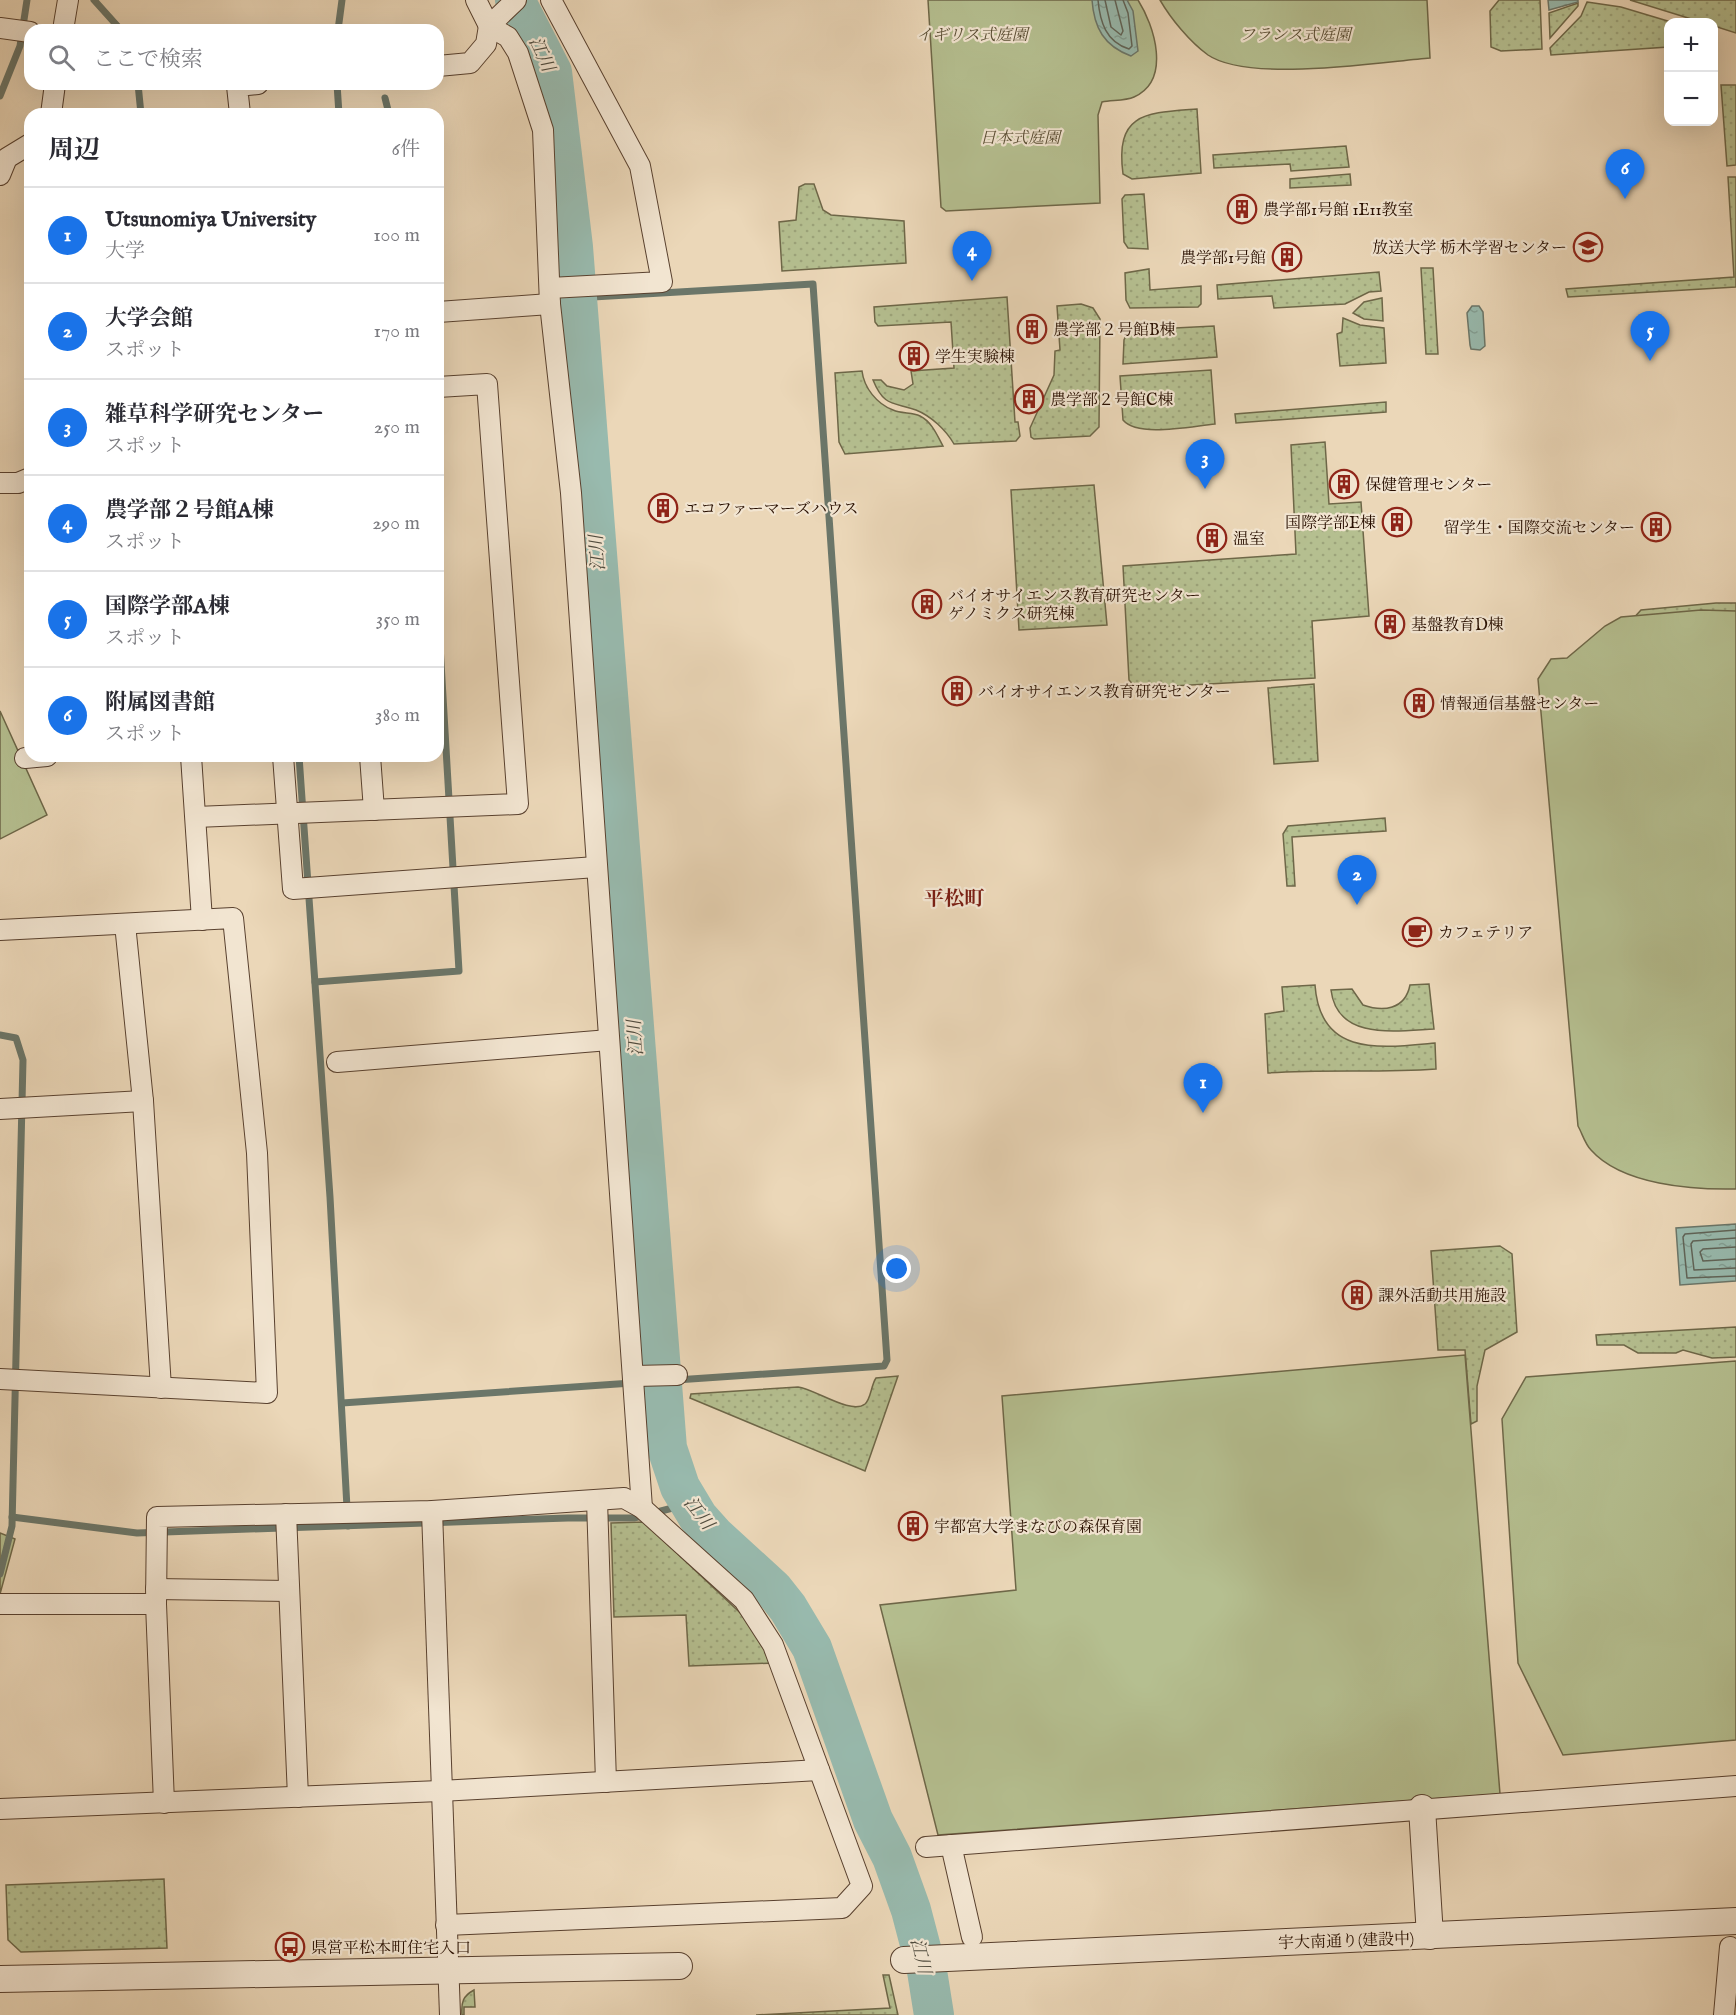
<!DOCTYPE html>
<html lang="ja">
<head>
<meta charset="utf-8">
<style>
	:root { --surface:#fff; --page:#f7f7f7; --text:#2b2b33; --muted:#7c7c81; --line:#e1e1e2; --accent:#1a73e8 }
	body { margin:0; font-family:"IM FELL English","Noto Serif JP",serif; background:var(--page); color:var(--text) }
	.controls { position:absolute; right:18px; top:18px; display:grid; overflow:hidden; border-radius:12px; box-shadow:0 6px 24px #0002 }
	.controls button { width:54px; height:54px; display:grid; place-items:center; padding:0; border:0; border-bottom:2px solid var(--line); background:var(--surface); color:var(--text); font:30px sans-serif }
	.you { position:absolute; left:897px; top:1269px; width:21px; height:21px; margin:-15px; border:4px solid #fff; border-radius:50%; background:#1a73e8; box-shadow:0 0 0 9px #1a73e833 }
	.badge { display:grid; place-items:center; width:39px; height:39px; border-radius:50%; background:var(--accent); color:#fff; font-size:20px; font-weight:700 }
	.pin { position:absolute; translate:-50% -50px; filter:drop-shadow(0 2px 3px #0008) }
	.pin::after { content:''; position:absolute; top:32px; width:21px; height:18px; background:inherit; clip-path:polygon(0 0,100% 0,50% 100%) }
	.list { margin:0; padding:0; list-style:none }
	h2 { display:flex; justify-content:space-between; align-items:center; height:78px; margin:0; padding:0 24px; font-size:26px }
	h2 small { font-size:20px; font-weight:400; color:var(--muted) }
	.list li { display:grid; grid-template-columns:39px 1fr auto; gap:18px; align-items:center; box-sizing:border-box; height:96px; padding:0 24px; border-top:2px solid var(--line) }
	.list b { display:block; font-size:22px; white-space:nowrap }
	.list p { margin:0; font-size:20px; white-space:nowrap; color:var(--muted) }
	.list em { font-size:20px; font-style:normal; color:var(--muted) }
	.icon { flex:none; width:33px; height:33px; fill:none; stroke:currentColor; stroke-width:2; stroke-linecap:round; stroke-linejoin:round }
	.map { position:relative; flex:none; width:1736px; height:2015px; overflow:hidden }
	.search { position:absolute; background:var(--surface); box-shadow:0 6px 24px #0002; left:24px; top:24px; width:420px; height:66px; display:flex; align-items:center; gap:15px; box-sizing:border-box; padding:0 21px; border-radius:18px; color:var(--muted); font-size:22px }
	.panel { position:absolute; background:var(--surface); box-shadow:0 6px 24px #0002; left:24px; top:108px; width:420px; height:654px; border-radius:18px }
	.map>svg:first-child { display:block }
</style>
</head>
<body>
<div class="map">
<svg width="1736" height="2015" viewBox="0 0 1736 2015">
	<defs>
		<pattern id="grass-dots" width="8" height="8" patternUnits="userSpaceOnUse" patternTransform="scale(1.5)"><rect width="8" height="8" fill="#b5bf90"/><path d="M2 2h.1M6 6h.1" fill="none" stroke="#9ca37a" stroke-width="1.8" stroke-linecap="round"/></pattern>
		<pattern id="water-ripples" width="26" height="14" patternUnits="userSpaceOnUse" patternTransform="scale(1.5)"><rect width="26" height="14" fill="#98baae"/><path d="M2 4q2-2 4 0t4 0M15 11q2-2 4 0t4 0" fill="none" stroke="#839f94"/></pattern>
	</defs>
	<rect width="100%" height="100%" fill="#ebd7b8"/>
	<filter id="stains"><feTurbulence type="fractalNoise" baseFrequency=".00333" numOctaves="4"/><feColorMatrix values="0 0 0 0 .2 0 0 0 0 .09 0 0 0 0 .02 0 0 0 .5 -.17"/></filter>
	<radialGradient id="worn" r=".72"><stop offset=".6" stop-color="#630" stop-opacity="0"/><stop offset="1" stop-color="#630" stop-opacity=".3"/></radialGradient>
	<g fill="url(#grass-dots)" stroke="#6e6748" stroke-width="1.5">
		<path d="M1499,0H1540L1542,49L1501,51L1491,47L1490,11Z"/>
		<path d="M1630,0H1736V33L1714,26V22H1701Z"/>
		<path d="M1587,2L1621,7L1671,22H1668V47L1551,55L1550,48L1581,16Z"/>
		<path d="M1578,3V6L1550,38L1549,13Z"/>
		<path d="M1721,85H1736V165L1727,166Z"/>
		<path d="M1197,109L1201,173L1132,179L1123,174C1115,112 1146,113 1197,109Z"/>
		<path d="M1346,146L1349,167L1291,171L1290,164L1214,168L1213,155Z"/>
		<path d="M1350,174L1351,185L1290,188V179Z"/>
		<path d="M1728,177H1736V287L1568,297L1566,289L1734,277Z"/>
		<path d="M805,184H814L823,210L831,215L904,221L906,263L782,271L779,222L796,220L799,187Z"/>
		<path d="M1144,194L1148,249L1128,248L1124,242L1122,199L1125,195Z"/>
		<path d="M1421,268H1433L1438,354H1426Z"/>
		<path d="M1149,269L1150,290L1201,286V304L1198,307L1130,308L1126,300L1125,273Z"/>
		<path d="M1379,272L1381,291L1369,292L1345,304L1274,308L1272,296L1218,299L1217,285Z"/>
		<path d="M1007,297L1015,422H1018L1020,436L1016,441L954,444C946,430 931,416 916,410C893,402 884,407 873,380H881L887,386L904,390L913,384L911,371L954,368L951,322L878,326L875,322L874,307Z"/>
		<path d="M1382,298L1383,321L1364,319L1353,313L1364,302Z"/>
		<path d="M1081,304L1093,308L1100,319L1099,427L1090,436L1034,439L1031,437L1030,428L1054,375L1055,351L1060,350L1057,306Z"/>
		<path d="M1343,318L1360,325L1384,328L1386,363L1340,366L1337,334L1342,332Z"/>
		<path d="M1214,326L1217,357L1123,364L1124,340L1127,333L1135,330Z"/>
		<path d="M1211,370L1215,424C1192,426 1138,438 1123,420L1120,376Z"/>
		<path d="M862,371C864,388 877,404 893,410C902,414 912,412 920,416C932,422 937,435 943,446L845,454L839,442L835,373Z"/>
		<path d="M1386,402V412L1236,423L1235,414Z"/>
		<path d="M1325,442L1329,504L1361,502L1369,616L1312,621L1315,678L1136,688L1129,680L1123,566L1296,554L1291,445Z"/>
		<path d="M1094,485L1107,625L1019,630L1011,490Z"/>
		<path d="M1716,603H1736V617L1631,621L1641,610Z"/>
		<path d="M1314,684L1318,761L1274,764L1268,688Z"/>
		<path d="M1385,818L1386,831L1292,837L1295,886H1287L1283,834L1288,826Z"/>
		<path d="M1429,984L1434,1029C1397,1031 1337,1041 1331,990L1352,989L1363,1005C1383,1012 1405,1010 1410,985Z"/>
		<path d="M1315,985C1320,1057 1380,1048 1435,1043L1436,1069C1380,1073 1325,1069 1268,1073L1265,1014L1284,1011L1282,987Z"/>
		<path d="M1500,1246L1512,1254L1517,1332L1485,1350L1477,1386V1421L1471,1424L1465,1350H1438L1431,1251Z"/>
		<path d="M1736,1327V1357L1712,1358L1683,1350L1676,1353H1638L1624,1345H1597L1596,1335Z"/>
		<path d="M898,1376L865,1471L690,1398L691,1394L798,1387C815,1389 851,1415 865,1404C871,1399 871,1385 876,1378Z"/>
		<path d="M644,1522L753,1625L774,1663L689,1666L686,1615L614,1617L611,1523Z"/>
		<path d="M164,1879L167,1948L21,1952L8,1940L6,1885Z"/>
		<path d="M883,1975H889L898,2015H756L890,2008Z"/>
		<path d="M474,1990L475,2007H464V2015H462C461,2002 463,1996 474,1990Z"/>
	</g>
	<g fill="#b5bf90" stroke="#6e6748" stroke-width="1.5">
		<path d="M928,0H1138C1154,25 1172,80 1134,97C1125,101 1112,100 1102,102L1098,115L1100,203L946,211L941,207Z"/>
		<path d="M1160,0H1427L1430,58C1380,62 1249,83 1208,55C1190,42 1171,19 1160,0Z"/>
		<path d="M1701,610L1736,611V1189C1693,1190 1622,1185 1591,1150C1585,1144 1582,1133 1578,1126L1538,679L1551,659L1567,658L1605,626L1621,617Z"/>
		<path d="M0,711L47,815L0,839Z"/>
		<path d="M1465,1355L1500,1794L938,1835L880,1605L1016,1590L1002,1396Z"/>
		<path d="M1736,1361V1740L1563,1755L1518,1663L1502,1419L1526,1377Z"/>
		<path d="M0,1533L15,1539L0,1594Z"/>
	</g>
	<g fill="url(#water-ripples)" stroke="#6b7669" stroke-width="1.5">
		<path d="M1092,0H1127L1133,11L1138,51L1131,56C1104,46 1094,28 1092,0Z"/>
		<path d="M1548,0H1578V2L1549,10Z"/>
		<path d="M1472,306H1479L1483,312L1485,346L1480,350L1471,349L1470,345L1467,313Z"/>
		<path d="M1736,1224V1281L1680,1285L1676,1228Z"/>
	</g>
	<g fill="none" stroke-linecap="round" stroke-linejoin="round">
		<g stroke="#606458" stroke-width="1.5">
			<path d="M1098,0C1100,22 1106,42 1129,49L1132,46L1128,13L1123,0"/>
			<path d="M1105,0L1111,27L1121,35L1123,31L1115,0"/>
			<path d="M1736,1230L1685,1234L1683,1237L1687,1278L1736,1276"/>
			<path d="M1736,1238L1693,1241L1691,1244L1694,1270L1736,1268"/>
			<path d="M1736,1247L1703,1249L1700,1252L1703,1261L1736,1259"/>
		</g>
		<g stroke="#6b7669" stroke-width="7">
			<path d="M94,0L121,30"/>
			<path d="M338,30L342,0"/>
			<path d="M138,84L141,114"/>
			<path d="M337,84L339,114"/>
			<path d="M0,96L20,46L27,0"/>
			<path d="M385,98L389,114"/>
			<path d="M576,298L813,284L887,1360L884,1366L676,1380"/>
			<path d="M299,756L330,1197L348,1526"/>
			<path d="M315,982L459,971L438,611"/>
			<path d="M0,1035L16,1038L23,1060L12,1526L0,1574"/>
			<path d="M342,1403L632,1383"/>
			<path d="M12,1517L137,1533L568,1518H634L688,1504"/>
		</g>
		<path stroke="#98baae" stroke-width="40" d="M515,0L552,72L573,247L667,1448L680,1487L698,1517L715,1536L773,1589L788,1608L812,1648L873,1820L892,1857L911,1910L927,1971L934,2015"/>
		<g stroke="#59412f" stroke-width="22">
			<g id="minor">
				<path d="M476,0L489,26L508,37L518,53L543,130L550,304L571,493L642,1508"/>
				<path d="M0,28L30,32"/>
				<path d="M63,30L68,0"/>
				<path d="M438,66L470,63L486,44L489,26L516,0"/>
				<path d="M51,114L55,84"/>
				<path d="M240,114L237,86L258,84"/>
				<path d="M0,175L7,158L30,144"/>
				<path d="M550,288L662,282L640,166L551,0"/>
				<path d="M438,312L550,304"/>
				<path d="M0,483H18L30,478"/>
				<path d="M191,756L202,920"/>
				<path d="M283,756L293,889L596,867"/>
				<path d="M370,756L374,810"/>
				<path d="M25,758L47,756"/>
				<path d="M196,817L518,804L487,384L438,387"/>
				<path d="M125,924L143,1101L161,1388"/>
				<path d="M0,930L233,918L257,1153L267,1393L0,1379"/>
				<path d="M337,1062L609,1040"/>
				<path d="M0,1109L143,1101"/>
				<path d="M635,1376L677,1375"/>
				<path d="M597,1500L606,1782"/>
				<path d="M432,1511L450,2015"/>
				<path d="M286,1514L298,1797"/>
				<path d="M156,1589L289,1591"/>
				<path d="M0,1604H156L157,1517L432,1511L624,1498L642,1508L744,1600L773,1645L862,1886L842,1908L446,1925"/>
				<path d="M156,1604L164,1803"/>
				<path d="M0,1809L440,1791L819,1770"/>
				<path d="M951,1845L972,1937"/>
				<path d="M926,1847L1736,1786"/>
				<path d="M1724,2015L1730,1947"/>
			</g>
		</g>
		<g stroke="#59412f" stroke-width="28">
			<g id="tertiary">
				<path d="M1422,1808L1430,1936"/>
				<path d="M904,1960L1736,1921"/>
				<path d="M0,1979L679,1966"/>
			</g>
		</g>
		<use href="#minor" stroke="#f2e5d1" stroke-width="20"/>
		<use href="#tertiary" stroke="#f2e5d1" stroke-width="26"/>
	</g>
	<defs>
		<g id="building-ring" transform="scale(1.5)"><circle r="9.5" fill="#f2e5d1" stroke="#8f2418" stroke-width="1.5"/><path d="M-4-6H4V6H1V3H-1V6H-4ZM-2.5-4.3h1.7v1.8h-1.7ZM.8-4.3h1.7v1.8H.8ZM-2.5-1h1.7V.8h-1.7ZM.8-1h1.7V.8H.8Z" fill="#8f2418"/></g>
		<g id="university-ring" transform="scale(1.5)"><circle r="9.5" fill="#f2e5d1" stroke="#8f2418" stroke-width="1.5"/><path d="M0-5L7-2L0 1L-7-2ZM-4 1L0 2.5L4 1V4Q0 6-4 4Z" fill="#8f2418"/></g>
		<g id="cafe-ring" transform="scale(1.5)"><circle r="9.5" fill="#f2e5d1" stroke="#8f2418" stroke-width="1.5"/><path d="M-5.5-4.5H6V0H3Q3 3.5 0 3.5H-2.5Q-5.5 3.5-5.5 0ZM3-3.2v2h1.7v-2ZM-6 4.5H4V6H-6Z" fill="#8f2418"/></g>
		<g id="bus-ring" transform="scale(1.5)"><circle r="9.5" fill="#f2e5d1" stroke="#8f2418" stroke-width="1.5"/><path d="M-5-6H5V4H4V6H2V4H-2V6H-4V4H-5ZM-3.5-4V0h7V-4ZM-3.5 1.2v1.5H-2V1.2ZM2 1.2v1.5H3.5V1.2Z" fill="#8f2418"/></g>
	</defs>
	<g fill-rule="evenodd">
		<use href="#building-ring" x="1242" y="209"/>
		<use href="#university-ring" x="1588" y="247"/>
		<use href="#building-ring" x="1287" y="257"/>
		<use href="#building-ring" x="1032" y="329"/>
		<use href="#building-ring" x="914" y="356"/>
		<use href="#building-ring" x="1029" y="399"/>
		<use href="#building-ring" x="1344" y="484"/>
		<use href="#building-ring" x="663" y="508"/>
		<use href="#building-ring" x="1397" y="522"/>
		<use href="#building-ring" x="1656" y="527"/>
		<use href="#building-ring" x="1212" y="538"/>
		<use href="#building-ring" x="927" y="604"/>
		<use href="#building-ring" x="1390" y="624"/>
		<use href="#building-ring" x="957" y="691"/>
		<use href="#building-ring" x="1419" y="703"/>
		<use href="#cafe-ring" x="1417" y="932"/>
		<use href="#building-ring" x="1357" y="1295"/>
		<use href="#building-ring" x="913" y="1526"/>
		<use href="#bus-ring" x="290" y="1947"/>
	</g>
	<g text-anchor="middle" stroke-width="4.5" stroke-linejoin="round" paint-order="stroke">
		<g font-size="16" font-style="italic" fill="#594d33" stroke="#f2e5d1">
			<text x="972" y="40">イギリス式庭園</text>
			<text x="1295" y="40">フランス式庭園</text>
			<text x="1020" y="143">日本式庭園</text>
		</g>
		<g font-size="16" fill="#280f01" stroke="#f2e5d1" text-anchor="start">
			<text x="1263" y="215">農学部1号館 1E11教室</text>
			<text x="1567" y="253" text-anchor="end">放送大学 栃木学習センター</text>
			<text x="1266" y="263" text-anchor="end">農学部1号館</text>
			<text x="1053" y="335">農学部２号館B棟</text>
			<text x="935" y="362">学生実験棟</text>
			<text x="1050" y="405">農学部２号館C棟</text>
			<text x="1365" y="490">保健管理センター</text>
			<text x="684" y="514">エコファーマーズハウス</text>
			<text x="1376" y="528" text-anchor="end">国際学部E棟</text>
			<text x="1635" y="533" text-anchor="end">留学生・国際交流センター</text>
			<text x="1233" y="544">温室</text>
			<text x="948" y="601">バイオサイエンス教育研究センター<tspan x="948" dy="18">ゲノミクス研究棟</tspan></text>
			<text x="1411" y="630">基盤教育D棟</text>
			<text x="978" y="697">バイオサイエンス教育研究センター</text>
			<text x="1440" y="709">情報通信基盤センター</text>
			<text x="1438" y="938">カフェテリア</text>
			<text x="1378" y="1301">課外活動共用施設</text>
			<text x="934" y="1532">宇都宮大学まなびの森保育園</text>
			<text x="311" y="1953">県営平松本町住宅入口</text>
		</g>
		<g font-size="16" fill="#280f01" stroke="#f2e5d1">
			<text transform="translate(1346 1940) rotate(-2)" y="6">宇大南通り(建設中)</text>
		</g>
		<g font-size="18" font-style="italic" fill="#4f4b3e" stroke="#f2e5d1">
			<text transform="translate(542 54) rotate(65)" y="6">江川</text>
			<text transform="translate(597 553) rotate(-94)" y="6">江川</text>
			<text transform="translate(635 1038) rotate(-94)" y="6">江川</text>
			<text transform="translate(699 1513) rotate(52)" y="6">江川</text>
			<text transform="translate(921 1956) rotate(77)" y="6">江川</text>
		</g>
		<g font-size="20" font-weight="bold" fill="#7a1f14" stroke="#f2e5d1">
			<text x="954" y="905">平松町</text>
		</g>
	</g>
	<rect width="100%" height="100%" filter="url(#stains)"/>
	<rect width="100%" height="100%" fill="url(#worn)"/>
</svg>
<div class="controls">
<button>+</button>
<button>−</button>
</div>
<div class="you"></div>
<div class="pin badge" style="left:1203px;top:1113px">1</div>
<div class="pin badge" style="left:1357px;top:905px">2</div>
<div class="pin badge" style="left:1205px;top:489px">3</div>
<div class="pin badge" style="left:972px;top:281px">4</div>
<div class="pin badge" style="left:1650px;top:361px">5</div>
<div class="pin badge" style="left:1625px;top:199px">6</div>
<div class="search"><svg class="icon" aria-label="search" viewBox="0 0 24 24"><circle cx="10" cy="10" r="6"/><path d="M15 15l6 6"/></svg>ここで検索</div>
<section class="panel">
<h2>周辺<small>6件</small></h2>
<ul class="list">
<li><span class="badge">1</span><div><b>Utsunomiya University</b><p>大学</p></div><em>100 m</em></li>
<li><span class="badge">2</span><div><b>大学会館</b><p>スポット</p></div><em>170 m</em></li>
<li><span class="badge">3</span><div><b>雑草科学研究センター</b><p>スポット</p></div><em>250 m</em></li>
<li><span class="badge">4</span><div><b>農学部２号館A棟</b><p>スポット</p></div><em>290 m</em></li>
<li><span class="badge">5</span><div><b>国際学部A棟</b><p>スポット</p></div><em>350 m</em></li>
<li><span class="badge">6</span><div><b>附属図書館</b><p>スポット</p></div><em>380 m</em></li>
</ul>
</section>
</div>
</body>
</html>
